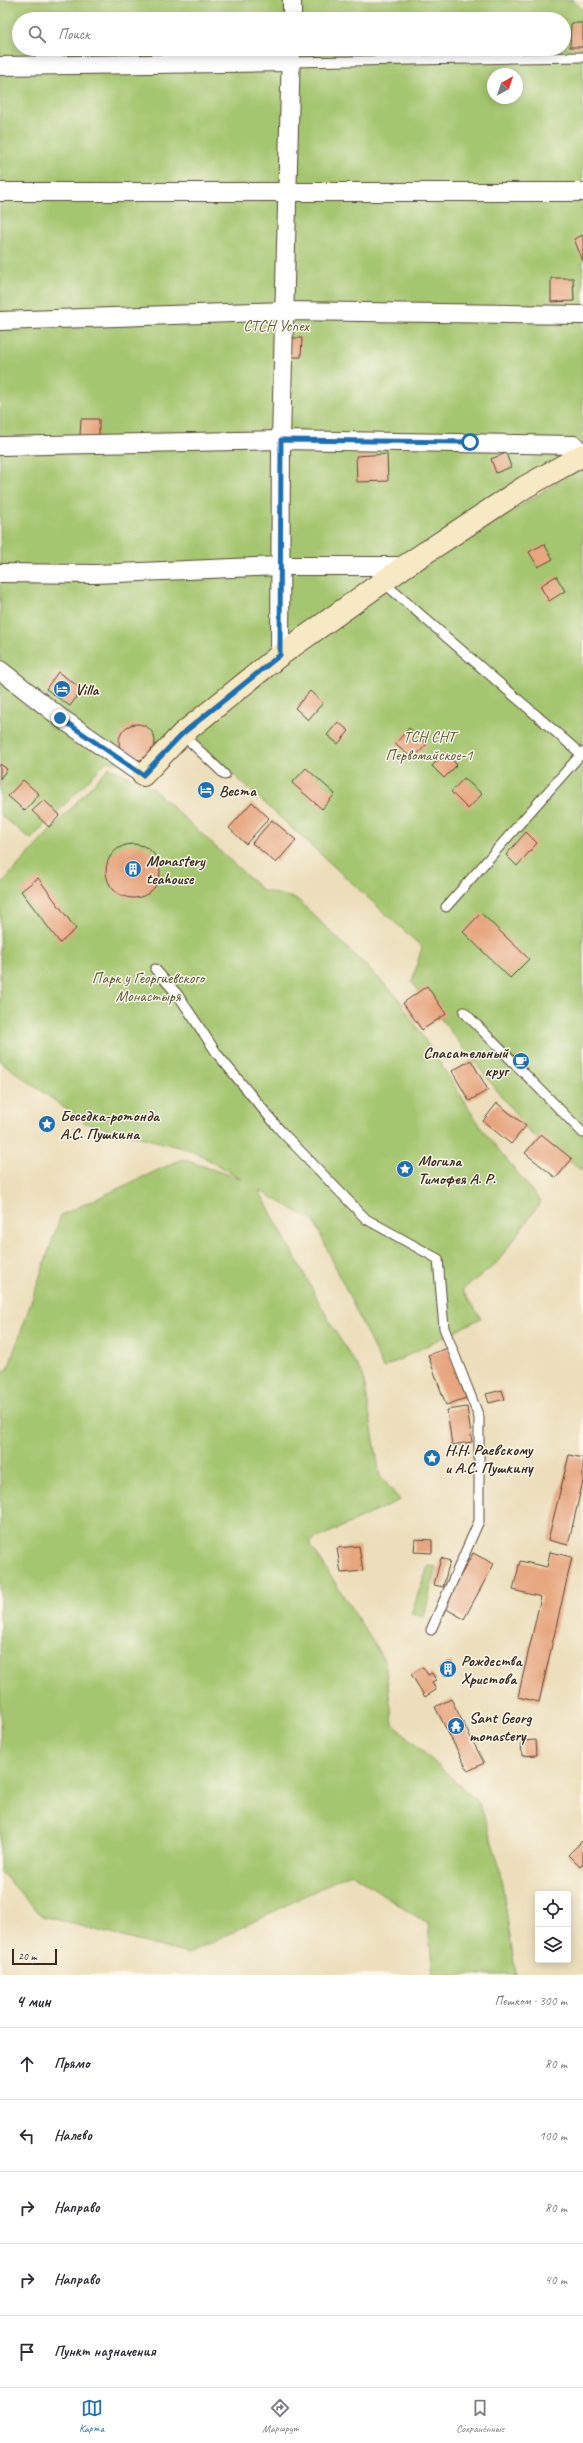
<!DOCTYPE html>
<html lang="ru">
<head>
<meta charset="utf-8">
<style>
	:root { --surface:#fff; --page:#f2f2f3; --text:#2b2b33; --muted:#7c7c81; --line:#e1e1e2; --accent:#1f6fb2 }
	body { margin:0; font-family:Caveat,sans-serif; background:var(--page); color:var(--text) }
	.controls { position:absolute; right:12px; bottom:12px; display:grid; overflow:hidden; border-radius:4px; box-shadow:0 2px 10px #0003 }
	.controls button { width:36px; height:36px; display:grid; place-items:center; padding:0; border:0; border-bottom:1px solid var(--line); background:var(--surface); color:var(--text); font:20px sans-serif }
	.compass { position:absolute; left:487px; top:68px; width:36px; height:36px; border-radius:50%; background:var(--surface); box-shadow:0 2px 10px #0003; rotate:40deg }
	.scale { position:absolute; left:12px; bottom:10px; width:45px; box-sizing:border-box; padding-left:4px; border:2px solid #3b2a1e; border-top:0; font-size:11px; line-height:14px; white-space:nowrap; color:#3b2a1e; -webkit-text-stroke:3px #fbf7ec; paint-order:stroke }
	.stop { position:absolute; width:12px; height:12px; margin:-9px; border:3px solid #1f6fb2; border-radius:50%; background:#fff }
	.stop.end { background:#1f6fb2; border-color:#fff; box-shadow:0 1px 4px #0008 }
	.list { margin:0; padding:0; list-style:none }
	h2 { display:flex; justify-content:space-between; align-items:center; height:52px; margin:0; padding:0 16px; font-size:17px }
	h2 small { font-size:13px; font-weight:400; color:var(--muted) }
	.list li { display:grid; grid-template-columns:26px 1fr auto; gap:12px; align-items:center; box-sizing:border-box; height:72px; padding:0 16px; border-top:1px solid var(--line) }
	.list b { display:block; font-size:15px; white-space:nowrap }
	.list em { font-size:13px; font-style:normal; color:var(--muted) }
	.icon { flex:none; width:22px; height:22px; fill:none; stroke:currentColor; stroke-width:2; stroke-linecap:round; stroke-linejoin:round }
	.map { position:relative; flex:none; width:583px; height:1975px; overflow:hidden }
	.search { position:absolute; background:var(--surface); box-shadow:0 2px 10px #0003; left:12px; right:12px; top:12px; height:44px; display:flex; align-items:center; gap:10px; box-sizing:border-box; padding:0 14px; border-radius:22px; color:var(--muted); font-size:15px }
	.sheet { height:412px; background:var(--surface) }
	nav { display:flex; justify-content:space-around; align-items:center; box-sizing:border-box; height:56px; border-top:1px solid var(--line); background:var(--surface); font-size:11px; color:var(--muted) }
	nav a { display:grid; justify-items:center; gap:2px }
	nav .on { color:var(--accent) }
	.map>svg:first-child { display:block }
</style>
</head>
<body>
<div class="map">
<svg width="583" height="1975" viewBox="0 0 583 1975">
	<rect width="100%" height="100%" fill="#fbf7ec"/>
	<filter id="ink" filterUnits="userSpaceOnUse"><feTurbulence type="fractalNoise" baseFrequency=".025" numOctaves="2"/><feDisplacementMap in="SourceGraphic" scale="8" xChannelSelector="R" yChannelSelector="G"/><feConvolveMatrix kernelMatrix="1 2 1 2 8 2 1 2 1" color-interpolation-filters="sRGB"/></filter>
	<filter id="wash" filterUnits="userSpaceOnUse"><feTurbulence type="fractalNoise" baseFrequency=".012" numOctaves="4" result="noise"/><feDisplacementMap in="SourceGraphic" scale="16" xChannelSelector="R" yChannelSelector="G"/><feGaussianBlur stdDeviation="0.9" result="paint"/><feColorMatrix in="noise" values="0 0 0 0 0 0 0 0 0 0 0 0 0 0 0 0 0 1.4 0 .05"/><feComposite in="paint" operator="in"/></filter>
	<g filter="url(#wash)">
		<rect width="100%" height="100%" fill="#ecdeba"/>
		<g fill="#a5c66f" stroke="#707846" fill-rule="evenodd">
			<path d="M0,0H573L583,10V462L436,551L142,769L107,761L31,839L0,815ZM19,19H564V49H19ZM493,74H517V98H493Z"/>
			<path d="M583,466V1171L531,1134L412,982L422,947L190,735L283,657Z"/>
			<path d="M109,767L152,788L262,890L297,899L396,995L485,1133L541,1202L496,1264L462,1290L481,1318L383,1368L314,1221L259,1190L333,1328L363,1375L380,1476L400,1500L309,1542L385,1661L393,1724L480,1804L499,1865L516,1975H433L428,1924L351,1873L188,1954L42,1916L0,1871V1372L8,1369L61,1215L182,1159L241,1179L194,1151L85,1123L0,1061V885Z"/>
			<path d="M428,1566L436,1567L424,1617L411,1614Z"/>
		</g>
		<g id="blocks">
			<g fill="#e7a67f">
				<path d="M571,23H583V47H570Z"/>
				<path d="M583,235V261L574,239Z"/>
				<path d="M551,278H573L574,301L551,302Z"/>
				<path d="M286,338H302L301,357H286Z"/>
				<path d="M81,419H99V437L80,436Z"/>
				<path d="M506,453L511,467L496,473L491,459Z"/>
				<path d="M387,454L388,481L357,482L356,456Z"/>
				<path d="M544,544L553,559L538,567L529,552Z"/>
				<path d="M556,576L565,591L549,601L540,586Z"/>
				<path d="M58,672L82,689L70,706L46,689Z"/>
				<path d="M310,691L323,703L308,720L295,708Z"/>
				<path d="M338,722L349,731L338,744L327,735Z"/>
				<circle cx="137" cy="742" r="18"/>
				<path d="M409,728L427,744L413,759L395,744Z"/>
				<path d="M445,753L457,765L444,778L432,766Z"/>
				<path d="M0,764L7,769L0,779Z"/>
				<path d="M306,768L335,794L322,809L292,783Z"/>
				<path d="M464,778L482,794L468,809L451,792Z"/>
				<path d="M23,780L39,794L25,811L8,796Z"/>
				<path d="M44,800L60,815L49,827L32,811Z"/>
				<path d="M252,802L269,818L246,844L229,828Z"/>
				<path d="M272,820L296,840L276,863L252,843Z"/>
				<path d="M526,832L537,843L517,866L506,855Z"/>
				<circle cx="133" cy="871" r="27"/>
				<path d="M38,878L76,929L60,943L21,891Z"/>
				<path d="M481,913L529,959L510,978L463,932Z"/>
				<path d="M427,986L446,1014L422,1030L403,1003Z"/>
				<path d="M471,1060L488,1090L469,1101L452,1071Z"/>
				<path d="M497,1103L526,1126L511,1144L483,1121Z"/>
				<path d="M541,1134L572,1159L556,1178L525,1153Z"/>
				<path d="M448,1348L466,1398L446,1405L428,1355Z"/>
				<path d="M502,1390L505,1399L489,1403L486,1394Z"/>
				<path d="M467,1407L472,1442L452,1445L447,1410Z"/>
				<path d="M569,1455L583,1458V1481L568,1545L548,1540Z"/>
				<path d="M415,1539L432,1540V1553L414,1552Z"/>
				<path d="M359,1546L363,1571L341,1573L337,1548Z"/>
				<path d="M550,1552L572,1557L539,1702L518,1697L541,1597L513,1590L520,1561L547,1567Z"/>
				<path d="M473,1553L494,1564L464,1619L443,1607Z"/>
				<path d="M441,1558L450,1561L443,1587L434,1585Z"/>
				<path d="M451,1662L456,1671L444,1676L440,1666Z"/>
				<path d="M423,1667L428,1675L432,1673L436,1680L432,1682L436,1690L425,1697L411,1674Z"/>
				<path d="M451,1699L484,1763L468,1771L435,1707Z"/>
				<path d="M536,1740L537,1755L522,1756L521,1741Z"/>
				<path d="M583,1840V1864L580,1867L568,1855Z"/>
			</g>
		</g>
	</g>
	<g filter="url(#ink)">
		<use href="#blocks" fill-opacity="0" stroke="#564535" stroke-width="1"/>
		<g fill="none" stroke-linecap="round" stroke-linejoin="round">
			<g stroke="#564535" stroke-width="11">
				<g id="lane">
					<path d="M291,62L583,57"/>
					<path d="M383,582L581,754"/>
					<path d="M182,734L225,775"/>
					<path d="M446,907L583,752"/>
					<path d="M155,969L178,995L218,1055L280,1130L366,1219L438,1259L444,1328L479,1417V1521L431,1630"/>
					<path d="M464,1012L583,1133"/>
				</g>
			</g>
			<g stroke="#564535" stroke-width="20">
				<g id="street">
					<path d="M292,19V0"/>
					<path d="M0,66L291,62"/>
					<path d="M0,192H583"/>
					<path d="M0,321L286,311L583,315"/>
					<path d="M0,446L281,440L574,445L583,453"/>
					<path d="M0,573L95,574L279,566H405"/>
					<path d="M280,655L281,440L291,49"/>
					<path d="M0,670L61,718L143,775"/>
				</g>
			</g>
			<g stroke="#564535" stroke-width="24">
				<path id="secondary" d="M143,775L182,734L280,655L405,566L525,487L583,455"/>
			</g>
			<use href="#lane" stroke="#fff" stroke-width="9"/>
			<use href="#street" stroke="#fff" stroke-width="18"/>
			<use href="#secondary" stroke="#f7e9c3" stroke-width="22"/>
		</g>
	</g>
	<g fill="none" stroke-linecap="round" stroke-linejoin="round" filter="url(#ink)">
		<path stroke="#1f6fb2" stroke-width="5" d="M60,718L143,775L182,734L280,655L281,440L470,442"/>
	</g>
	<defs>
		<g id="hotel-disc" transform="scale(0.9)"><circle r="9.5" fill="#1f6fb2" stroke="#fbf7ec"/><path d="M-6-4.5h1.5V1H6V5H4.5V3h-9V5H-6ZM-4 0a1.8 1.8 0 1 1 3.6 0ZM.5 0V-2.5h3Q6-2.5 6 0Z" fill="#fff"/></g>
		<g id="building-disc" transform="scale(0.9)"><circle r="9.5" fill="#1f6fb2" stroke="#fbf7ec"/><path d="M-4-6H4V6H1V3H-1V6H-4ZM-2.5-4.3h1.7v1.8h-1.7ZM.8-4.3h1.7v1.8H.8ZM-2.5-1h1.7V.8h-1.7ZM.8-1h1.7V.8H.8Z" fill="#fff"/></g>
		<g id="cafe-disc" transform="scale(0.9)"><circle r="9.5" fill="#1f6fb2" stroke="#fbf7ec"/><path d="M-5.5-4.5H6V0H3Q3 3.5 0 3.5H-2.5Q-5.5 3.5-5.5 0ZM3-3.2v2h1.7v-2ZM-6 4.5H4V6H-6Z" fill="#fff"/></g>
		<g id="sight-disc" transform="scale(0.9)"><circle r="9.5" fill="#1f6fb2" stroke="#fbf7ec"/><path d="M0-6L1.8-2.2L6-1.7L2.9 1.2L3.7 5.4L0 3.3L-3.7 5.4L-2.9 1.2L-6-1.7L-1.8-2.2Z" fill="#fff"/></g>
		<g id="temple-disc" transform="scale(0.9)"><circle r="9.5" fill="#1f6fb2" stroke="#fbf7ec"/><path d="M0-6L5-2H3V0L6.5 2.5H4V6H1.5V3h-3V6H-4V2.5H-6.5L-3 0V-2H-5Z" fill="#fff"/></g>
	</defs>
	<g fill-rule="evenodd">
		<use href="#hotel-disc" x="62" y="689"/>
		<use href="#hotel-disc" x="206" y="790"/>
		<use href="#building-disc" x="133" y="869"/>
		<use href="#cafe-disc" x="521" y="1061"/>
		<use href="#sight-disc" x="47" y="1124"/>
		<use href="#sight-disc" x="405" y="1169"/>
		<use href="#sight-disc" x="432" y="1458"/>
		<use href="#building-disc" x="448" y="1669"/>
		<use href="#temple-disc" x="456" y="1726"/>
	</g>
	<g text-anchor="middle" stroke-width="3" stroke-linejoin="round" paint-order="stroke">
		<g font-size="16" fill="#5b5936" stroke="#fbf7ec">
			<text x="276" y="331">СТСН Успех</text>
			<text x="429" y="742">ТСН СНТ<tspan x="429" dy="18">Первомайское-1</tspan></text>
			<text x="148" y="983">Парк у Георгиевского<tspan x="148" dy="18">Монастыря</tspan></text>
		</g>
		<g font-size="16" font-weight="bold" fill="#3b2a1e" stroke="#fbf7ec" text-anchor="start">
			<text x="75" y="695">Villa</text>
			<text x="219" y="796">Веста</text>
			<text x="146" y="866">Monastery<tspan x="146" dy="18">teahouse</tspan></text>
			<text x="508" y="1058" text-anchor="end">Спасательный<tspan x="508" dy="18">круг</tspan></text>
			<text x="60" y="1121">Беседка-ротонда<tspan x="60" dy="18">А.С. Пушкина</tspan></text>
			<text x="418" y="1166">Могила<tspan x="418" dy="18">Тимофея А. Р.</tspan></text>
			<text x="445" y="1455">Н.Н. Раевскому<tspan x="445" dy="18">и А.С. Пушкину</tspan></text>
			<text x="461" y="1666">Рождества<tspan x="461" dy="18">Христова</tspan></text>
			<text x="469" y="1723">Sant Georg<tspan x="469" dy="18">monastery</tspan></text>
		</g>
	</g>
</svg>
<div class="controls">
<button><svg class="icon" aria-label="locate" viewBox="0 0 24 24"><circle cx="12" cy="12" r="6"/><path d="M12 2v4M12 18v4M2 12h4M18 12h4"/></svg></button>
<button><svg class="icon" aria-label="layers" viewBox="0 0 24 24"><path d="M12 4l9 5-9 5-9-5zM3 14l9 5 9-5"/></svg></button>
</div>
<svg class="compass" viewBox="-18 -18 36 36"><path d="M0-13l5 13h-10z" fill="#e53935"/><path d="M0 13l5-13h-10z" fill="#7c7c81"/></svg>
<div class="scale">20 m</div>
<div class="stop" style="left:470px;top:442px"></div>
<div class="stop end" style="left:60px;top:718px"></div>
<div class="search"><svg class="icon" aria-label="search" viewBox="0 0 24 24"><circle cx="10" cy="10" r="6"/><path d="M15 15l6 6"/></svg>Поиск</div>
</div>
<section class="sheet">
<h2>4 мин<small>Пешком · 300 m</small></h2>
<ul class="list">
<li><svg class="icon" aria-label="ahead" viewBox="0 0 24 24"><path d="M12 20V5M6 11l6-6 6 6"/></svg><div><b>Прямо</b></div><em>80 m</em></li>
<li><svg class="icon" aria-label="left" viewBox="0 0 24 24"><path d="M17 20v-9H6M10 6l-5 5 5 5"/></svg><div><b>Налево</b></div><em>100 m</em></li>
<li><svg class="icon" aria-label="right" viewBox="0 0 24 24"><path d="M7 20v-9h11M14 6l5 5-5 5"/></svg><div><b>Направо</b></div><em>80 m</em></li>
<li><svg class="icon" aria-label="right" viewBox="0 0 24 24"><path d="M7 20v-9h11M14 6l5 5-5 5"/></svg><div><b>Направо</b></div><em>40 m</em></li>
<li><svg class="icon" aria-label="arrive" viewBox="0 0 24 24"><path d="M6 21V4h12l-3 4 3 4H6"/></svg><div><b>Пункт назначения</b></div></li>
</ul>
</section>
<nav>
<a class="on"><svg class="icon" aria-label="map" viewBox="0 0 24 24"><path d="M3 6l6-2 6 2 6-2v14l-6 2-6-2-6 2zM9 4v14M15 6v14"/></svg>Карта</a>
<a><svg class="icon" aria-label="directions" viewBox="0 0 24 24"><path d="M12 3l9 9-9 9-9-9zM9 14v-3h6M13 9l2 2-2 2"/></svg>Маршрут</a>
<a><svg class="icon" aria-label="saved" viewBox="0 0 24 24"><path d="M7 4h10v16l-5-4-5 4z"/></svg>Сохранённые</a>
</nav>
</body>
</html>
